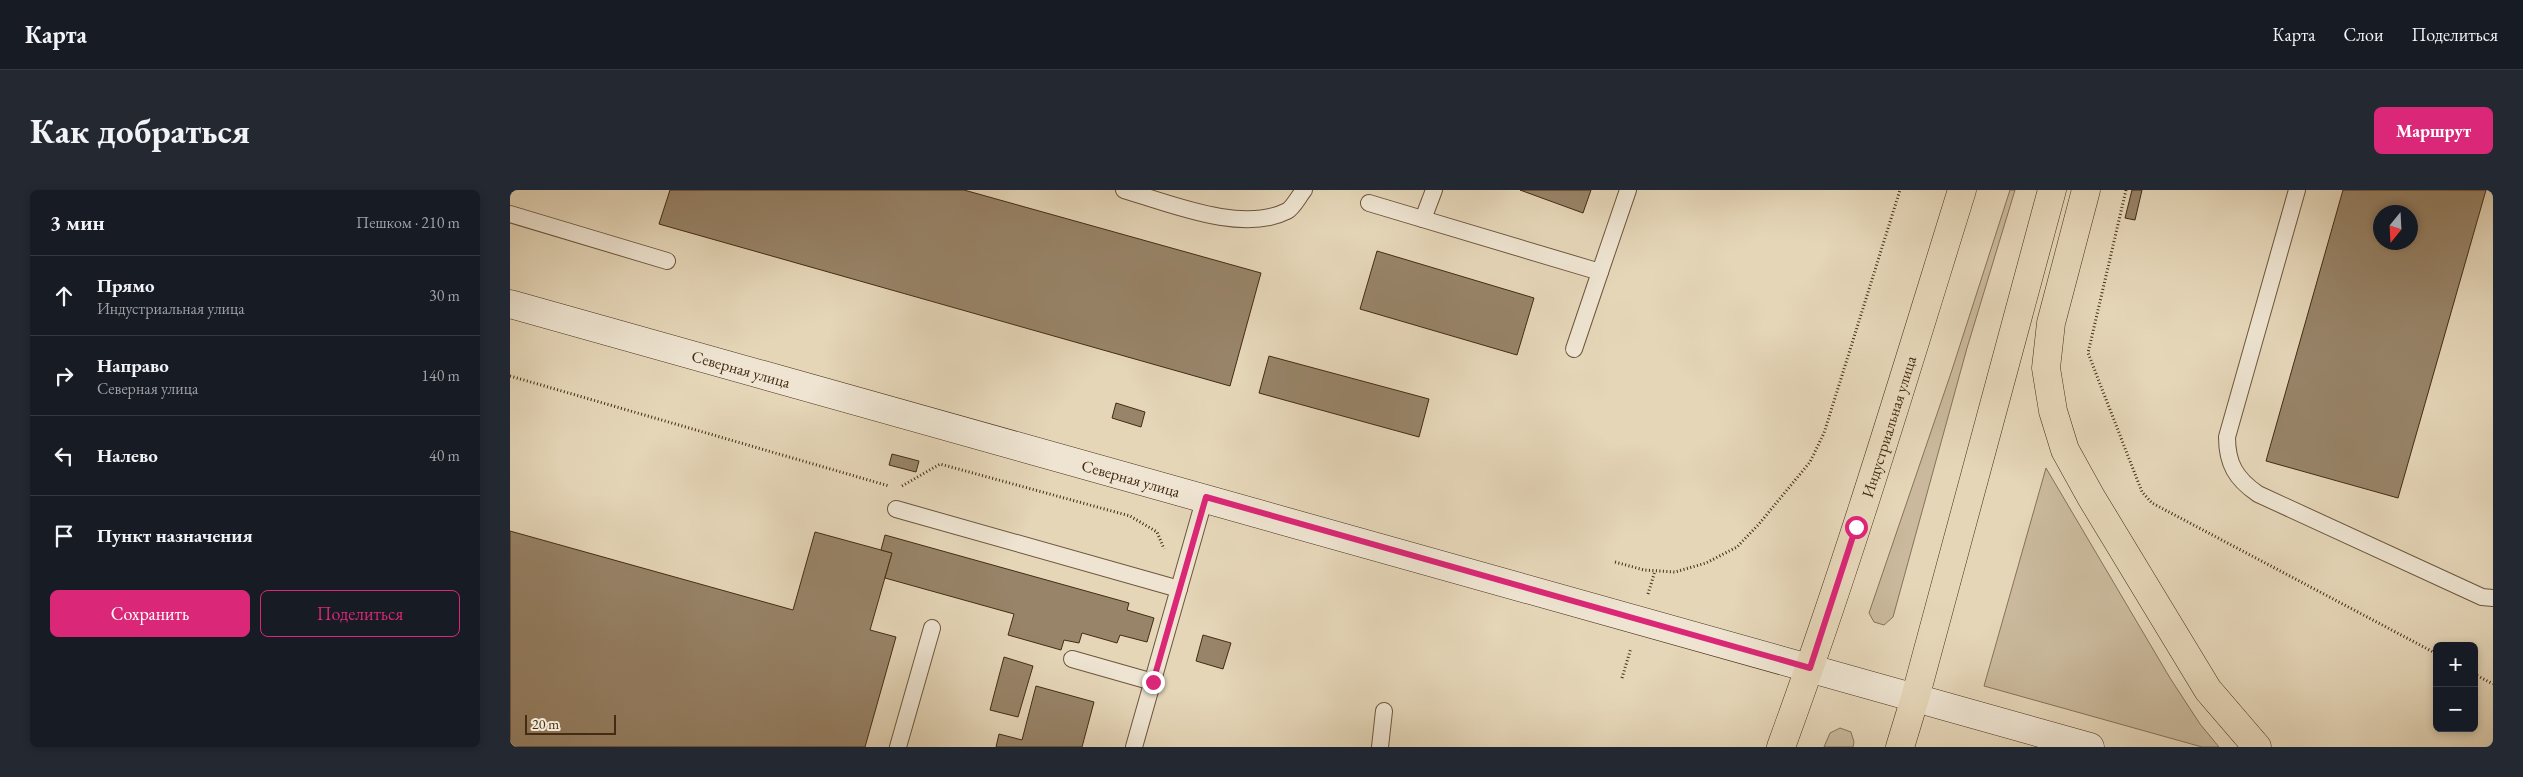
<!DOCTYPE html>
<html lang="ru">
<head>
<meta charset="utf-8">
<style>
	:root { --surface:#171b24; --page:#242831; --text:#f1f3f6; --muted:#9ea1a6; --line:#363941; --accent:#db2777 }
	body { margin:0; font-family:"EB Garamond",serif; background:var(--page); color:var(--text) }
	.controls { position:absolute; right:15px; bottom:15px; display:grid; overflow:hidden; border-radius:8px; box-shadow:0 2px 8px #0003 }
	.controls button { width:45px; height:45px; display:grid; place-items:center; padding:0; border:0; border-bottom:1px solid var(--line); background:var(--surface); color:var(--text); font:25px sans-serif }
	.compass { position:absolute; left:1863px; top:15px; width:45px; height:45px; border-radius:50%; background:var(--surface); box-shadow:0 2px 8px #0003; rotate:198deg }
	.scale { position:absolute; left:15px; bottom:12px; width:91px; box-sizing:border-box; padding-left:5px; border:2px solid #442b13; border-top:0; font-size:14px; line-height:18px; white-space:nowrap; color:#442b13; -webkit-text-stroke:4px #eee4d1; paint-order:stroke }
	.stop { position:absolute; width:15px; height:15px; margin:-11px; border:4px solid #db2777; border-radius:50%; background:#fff }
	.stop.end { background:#db2777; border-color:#fff; box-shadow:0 1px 5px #0008 }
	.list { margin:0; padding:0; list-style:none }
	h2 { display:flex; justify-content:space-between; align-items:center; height:65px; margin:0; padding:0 20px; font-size:21px }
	h2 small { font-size:16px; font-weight:400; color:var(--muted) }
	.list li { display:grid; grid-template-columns:32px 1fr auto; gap:15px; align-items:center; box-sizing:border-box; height:80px; padding:0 20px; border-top:1px solid var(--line) }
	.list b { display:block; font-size:19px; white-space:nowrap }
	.list p { margin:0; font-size:16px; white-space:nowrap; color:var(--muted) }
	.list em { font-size:16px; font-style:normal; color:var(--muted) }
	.actions { display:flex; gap:10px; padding:15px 20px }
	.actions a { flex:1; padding:11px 0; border:1px solid var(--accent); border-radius:8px; text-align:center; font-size:18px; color:var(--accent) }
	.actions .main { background:var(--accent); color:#fff }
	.icon { flex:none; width:28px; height:28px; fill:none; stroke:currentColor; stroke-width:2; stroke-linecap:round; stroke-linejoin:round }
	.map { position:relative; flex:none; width:1983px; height:557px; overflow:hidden; border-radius:8px }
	header { display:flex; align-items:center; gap:30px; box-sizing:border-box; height:70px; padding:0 25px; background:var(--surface); border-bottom:1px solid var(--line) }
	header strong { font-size:24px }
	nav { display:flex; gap:28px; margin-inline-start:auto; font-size:18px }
	.intro { display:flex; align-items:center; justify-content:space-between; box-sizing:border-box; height:120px; padding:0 30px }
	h1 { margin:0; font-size:35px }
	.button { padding:12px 22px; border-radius:8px; background:var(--accent); color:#fff; font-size:18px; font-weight:700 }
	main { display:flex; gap:30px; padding:0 30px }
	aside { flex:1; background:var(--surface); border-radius:8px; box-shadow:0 2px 8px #0003 }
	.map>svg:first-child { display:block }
</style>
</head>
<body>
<header>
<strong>Карта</strong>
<nav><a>Карта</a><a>Слои</a><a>Поделиться</a></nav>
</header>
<div class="intro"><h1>Как добраться</h1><a class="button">Маршрут</a></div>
<main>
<aside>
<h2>3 мин<small>Пешком · 210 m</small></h2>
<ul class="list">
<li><svg class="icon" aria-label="ahead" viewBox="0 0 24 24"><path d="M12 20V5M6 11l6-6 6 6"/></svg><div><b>Прямо</b><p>Индустриальная улица</p></div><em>30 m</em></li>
<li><svg class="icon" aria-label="right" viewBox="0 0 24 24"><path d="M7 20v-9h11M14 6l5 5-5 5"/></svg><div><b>Направо</b><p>Северная улица</p></div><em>140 m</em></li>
<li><svg class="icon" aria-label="left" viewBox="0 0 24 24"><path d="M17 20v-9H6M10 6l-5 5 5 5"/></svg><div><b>Налево</b></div><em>40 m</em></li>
<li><svg class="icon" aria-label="arrive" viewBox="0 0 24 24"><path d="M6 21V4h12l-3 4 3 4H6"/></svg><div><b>Пункт назначения</b></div></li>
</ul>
<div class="actions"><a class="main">Сохранить</a><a>Поделиться</a></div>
</aside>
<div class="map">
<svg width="1983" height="557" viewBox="0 0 1983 557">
	<rect width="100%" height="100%" fill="#e5d6b8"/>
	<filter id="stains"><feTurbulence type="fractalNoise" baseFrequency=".004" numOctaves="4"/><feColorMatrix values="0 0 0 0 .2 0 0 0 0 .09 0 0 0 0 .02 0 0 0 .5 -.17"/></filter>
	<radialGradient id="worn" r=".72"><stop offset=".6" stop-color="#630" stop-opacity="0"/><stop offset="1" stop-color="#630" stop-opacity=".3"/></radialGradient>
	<g fill="#cab99c" stroke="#877258">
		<path d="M1500,0H1505L1457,158L1383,427L1374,435L1364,432L1359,423L1441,183Z"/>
		<path d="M1536,278L1660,488L1690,534L1709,557H1692L1474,496Z"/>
		<path d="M1330,538L1341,542L1344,552L1343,557H1314L1320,543Z"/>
	</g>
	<g fill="#988469" stroke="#442b13" fill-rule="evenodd">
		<path d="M160,0H454L751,83L720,196L149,34Z"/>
		<path d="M1010,0H1081L1073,23Z"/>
		<path d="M1622,0H1632L1625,30L1615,28Z"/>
		<path d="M1833,0H1976L1888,308L1756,271ZM1870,22H1900V52H1870Z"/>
		<path d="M867,61L1024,108L1007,165L850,119Z"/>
		<path d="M759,166L919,209L909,247L749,203Z"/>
		<path d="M606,213L635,222L631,237L602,228Z"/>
		<path d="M382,264L409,271L406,282L379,275Z"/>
		<path d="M0,341L283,420L305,342L382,363L360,440L386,447L355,557H0Z"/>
		<path d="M375,345L619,413L617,420L644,428L637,452L610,445L607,453L572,443L569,453L554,450L551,460L498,445L504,424L375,388L382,363L371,360Z"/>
		<path d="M693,445L721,453L713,479L686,471Z"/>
		<path d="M494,467L523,476L508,527L480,520Z"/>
		<path d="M526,496L584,512L572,557H486L489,544L512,550Z"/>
	</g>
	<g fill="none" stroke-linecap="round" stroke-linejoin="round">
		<g stroke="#6c563c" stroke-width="18">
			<g id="service">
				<path d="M614,0C659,13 732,44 777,21C783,18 789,6 794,0"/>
				<path d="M1787,0L1717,247C1717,274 1726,289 1748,304L1972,407L1983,408"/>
				<path d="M859,13L1090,82L1118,0"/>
				<path d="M0,24L157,71"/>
				<path d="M913,29L924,0"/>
				<path d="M1064,159L1090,82"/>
				<path d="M386,319L669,399"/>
				<path d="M562,469L643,492"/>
				<path d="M388,557L422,438"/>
				<path d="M624,557L695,307"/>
				<path d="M870,557L874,521"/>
			</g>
		</g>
		<g stroke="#442b13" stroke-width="29">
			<g id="secondary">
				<path id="s1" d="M0,114L1580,557"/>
			</g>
		</g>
		<g stroke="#442b13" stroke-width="29">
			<g id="primary">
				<path d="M1576,0L1541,133L1536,178L1543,221L1555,260L1581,307L1698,500L1747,557"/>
				<path id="s2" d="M1271,557C1338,374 1394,187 1452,0"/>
				<path d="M1390,557L1405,508L1542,0"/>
			</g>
		</g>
		<g stroke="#442b13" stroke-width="3" stroke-dasharray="1 2.5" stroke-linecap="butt">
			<path d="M1616,0L1578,163L1632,302L1642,313L1927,464"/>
			<path d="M0,186L379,296"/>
			<path d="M392,296L430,274L620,326L647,342L654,359"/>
			<path d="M1105,372L1134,380L1165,382L1196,373L1227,357L1249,334L1300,272L1314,243L1390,0"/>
			<path d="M1138,404L1145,381"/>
			<path d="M1964,484L1983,494"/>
			<path d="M1112,488L1121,458"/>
		</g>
		<use href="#service" stroke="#eee4d1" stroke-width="16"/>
		<use href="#secondary" stroke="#eee4d1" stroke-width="28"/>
		<use href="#primary" stroke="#e5d6b8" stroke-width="28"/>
	</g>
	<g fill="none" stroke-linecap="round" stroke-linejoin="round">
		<path stroke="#db2777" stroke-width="6" d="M643,492L696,307L1300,478L1346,337"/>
	</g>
	<g text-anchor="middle" stroke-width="5" stroke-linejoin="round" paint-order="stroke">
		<g font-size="16" fill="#442b13" stroke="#eee4d1">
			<text dy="6" stroke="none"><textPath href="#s1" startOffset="240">Северная улица</textPath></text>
			<text dy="6" stroke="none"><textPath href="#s2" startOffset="338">Индустриальная улица</textPath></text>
			<text dy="6" stroke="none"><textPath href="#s1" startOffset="645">Северная улица</textPath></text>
		</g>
	</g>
	<rect width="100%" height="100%" filter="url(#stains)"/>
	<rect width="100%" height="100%" fill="url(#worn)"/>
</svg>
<div class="controls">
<button>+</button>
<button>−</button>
</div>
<svg class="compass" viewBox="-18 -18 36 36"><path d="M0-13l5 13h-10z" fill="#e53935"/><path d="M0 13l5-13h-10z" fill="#9ea1a6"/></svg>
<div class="scale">20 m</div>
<div class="stop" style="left:1346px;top:337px"></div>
<div class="stop end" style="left:643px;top:492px"></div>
</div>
</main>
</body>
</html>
